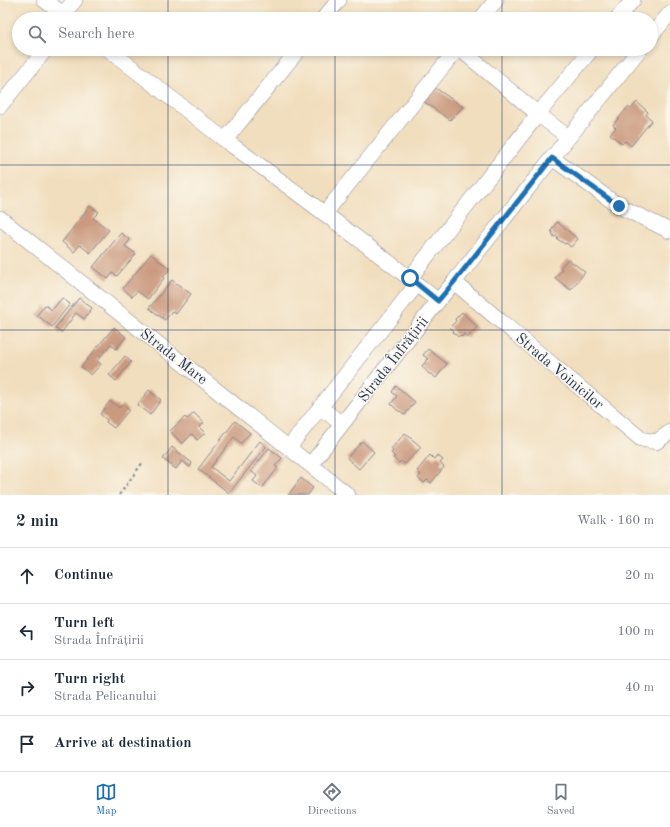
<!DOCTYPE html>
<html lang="en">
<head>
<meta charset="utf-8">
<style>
	:root { --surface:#fff; --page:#f2f2f3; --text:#1f2937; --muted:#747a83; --line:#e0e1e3; --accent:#1f6fb2 }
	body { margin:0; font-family:"Old Standard TT",serif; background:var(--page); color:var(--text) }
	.stop { position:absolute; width:12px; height:12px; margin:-9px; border:3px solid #1f6fb2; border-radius:50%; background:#fff }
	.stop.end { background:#1f6fb2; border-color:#fff; box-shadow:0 1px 4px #0008 }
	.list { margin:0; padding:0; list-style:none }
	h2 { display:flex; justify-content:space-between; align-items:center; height:52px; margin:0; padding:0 16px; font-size:17px }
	h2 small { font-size:13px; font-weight:400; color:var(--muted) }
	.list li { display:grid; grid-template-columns:26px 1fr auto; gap:12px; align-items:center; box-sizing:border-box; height:56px; padding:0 16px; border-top:1px solid var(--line) }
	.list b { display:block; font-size:15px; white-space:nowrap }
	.list p { margin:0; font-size:13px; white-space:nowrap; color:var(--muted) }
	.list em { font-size:13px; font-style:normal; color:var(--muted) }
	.icon { flex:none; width:22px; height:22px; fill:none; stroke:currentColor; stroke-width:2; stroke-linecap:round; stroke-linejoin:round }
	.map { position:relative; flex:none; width:670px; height:495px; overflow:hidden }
	.search { position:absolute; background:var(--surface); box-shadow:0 2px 6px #0003; left:12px; right:12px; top:12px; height:44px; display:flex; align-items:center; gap:10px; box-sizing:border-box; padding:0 14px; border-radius:22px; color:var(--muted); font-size:15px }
	.sheet { height:276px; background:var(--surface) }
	nav { display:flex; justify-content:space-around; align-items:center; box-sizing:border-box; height:56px; border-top:1px solid var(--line); background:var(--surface); font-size:11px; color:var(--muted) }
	nav a { display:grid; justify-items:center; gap:2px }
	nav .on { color:var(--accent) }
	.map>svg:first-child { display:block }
</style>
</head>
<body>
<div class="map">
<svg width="670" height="495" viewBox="0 0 670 495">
	<rect width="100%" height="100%" fill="#fbf7ec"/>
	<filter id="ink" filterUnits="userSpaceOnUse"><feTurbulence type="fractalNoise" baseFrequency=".025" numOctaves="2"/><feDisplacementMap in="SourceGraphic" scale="8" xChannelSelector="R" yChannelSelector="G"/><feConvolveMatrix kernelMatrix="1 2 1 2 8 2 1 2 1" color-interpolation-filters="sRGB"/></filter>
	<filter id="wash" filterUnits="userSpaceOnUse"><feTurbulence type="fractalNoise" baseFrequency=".012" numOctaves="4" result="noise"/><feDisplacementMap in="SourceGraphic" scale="16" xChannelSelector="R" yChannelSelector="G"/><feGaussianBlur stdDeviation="0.9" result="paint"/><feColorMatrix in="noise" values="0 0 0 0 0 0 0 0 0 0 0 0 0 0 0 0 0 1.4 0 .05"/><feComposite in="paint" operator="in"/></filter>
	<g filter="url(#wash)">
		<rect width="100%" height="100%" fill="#f1debe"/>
		<g id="blocks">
			<g fill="#cb997e">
				<path d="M434,87L463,107L450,120L423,101Z"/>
				<path d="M637,102L648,112L646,115L652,120L631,146L625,141L622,144L610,134L616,128L613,125L628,107L631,109Z"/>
				<path d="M90,206L99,212L93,218L109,230L90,253L80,245L74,252L62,242Z"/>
				<path d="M557,222L578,239L571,247L566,243L565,244L557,239L558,237L557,236L554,237L553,235L552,232L551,231Z"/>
				<path d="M121,233L130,240L125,246L136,254L117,276L113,273L108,279L93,267Z"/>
				<path d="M151,254L170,269L163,277L164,278L148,299L137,291L132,297L123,288Z"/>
				<path d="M568,259L585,272L571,290L555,278L562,269L560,268Z"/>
				<path d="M172,280L191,294L176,314L172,311L165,320L149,308Z"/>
				<path d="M62,298L70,304L52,327L37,315L45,305L52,310Z"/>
				<path d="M79,298L92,308L84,319L76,313L61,333L55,328Z"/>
				<path d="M462,312L477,327L467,338L464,334L462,337L460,335L458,337L453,332L454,331L450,327L456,321L455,319Z"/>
				<path d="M114,327L126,337L116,349L111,344L97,361L101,364L91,375L81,367Z"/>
				<path d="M428,349L447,364L436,378L431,374H429L422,366L428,359L423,355Z"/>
				<path d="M125,356L131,362L116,381L109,375Z"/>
				<path d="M396,386L415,402L405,415L400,411H398L391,404L397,396L392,392Z"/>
				<path d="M149,390L161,400L150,415L137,405Z"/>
				<path d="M110,401L119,408L122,405L129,410L114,428L106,422L107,420L100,414Z"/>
				<path d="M194,413L204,423L199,427L205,433L197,440L192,434L182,444L170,431L185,417L187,419Z"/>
				<path d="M235,421L250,433L241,443L234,437L211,467L229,481L260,441L266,447L229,493L198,469Z"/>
				<path d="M405,433L421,447L405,464L401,461L399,463L393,458L395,457L391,453L393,451L391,449Z"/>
				<path d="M362,441L374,452L359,469L347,458Z"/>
				<path d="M172,447L192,463L190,467L182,461L176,469L163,459Z"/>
				<path d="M269,448L282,458L275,466L278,468L262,488L253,481L257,476L251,471Z"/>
				<path d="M430,455L434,459L437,455L443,460L440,463L444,467L431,483L427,480L424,483L418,478L421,475L417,471Z"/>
				<path d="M301,478L313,488L308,495H288Z"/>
			</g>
		</g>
	</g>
	<g filter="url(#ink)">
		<use href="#blocks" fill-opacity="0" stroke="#86868e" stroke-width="1"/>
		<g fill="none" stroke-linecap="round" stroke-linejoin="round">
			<g stroke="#86868e" stroke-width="16">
				<g id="minor">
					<path d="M44,0L70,19"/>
					<path d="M63,14L75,0"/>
					<path d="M323,19L339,0"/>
					<path d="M481,19L496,0"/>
					<path d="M617,19L633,0"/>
					<path d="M651,36L670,13"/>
					<path d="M108,49C147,79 186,110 225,140C297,193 369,245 438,301"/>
					<path d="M460,49L538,114L568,137"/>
					<path d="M0,106L46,49"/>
					<path d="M225,140L299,49"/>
					<path d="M552,158L619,206L670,231"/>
					<path d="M325,213L457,49"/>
					<path d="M0,218L348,495"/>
					<path d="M410,278L538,114L592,49"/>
					<path d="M454,282L641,439L656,442L670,432"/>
					<path d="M321,408L342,424"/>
					<path d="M289,447L417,284"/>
					<path d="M311,464L438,301L454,282L552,158L640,49"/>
				</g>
			</g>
			<path stroke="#86868e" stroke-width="2" stroke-dasharray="3 3" stroke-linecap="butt" d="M119,495L143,462"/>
			<use href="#minor" stroke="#fff" stroke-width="15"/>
		</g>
	</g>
	<g fill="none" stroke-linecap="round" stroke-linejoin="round" filter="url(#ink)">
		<path stroke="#1f6fb2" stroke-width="5" d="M410,278L438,301L454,282L552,158L619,206"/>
	</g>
	<path fill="none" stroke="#1b2f5e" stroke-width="1" stroke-opacity="0.55" d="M168,0V19M335,0V19M502,0V19M168,49V495M335,49V495M502,49V495M0,165H670M0,330H670"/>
	<g text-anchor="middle" stroke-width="3" stroke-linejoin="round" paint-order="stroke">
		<g font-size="15" fill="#1b2f5e" stroke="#fbf7ec">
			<text transform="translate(174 356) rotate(38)" y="5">Strada Mare</text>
			<text transform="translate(393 359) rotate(-52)" y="5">Strada Înfrățirii</text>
			<text transform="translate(560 371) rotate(40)" y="5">Strada Voinicilor</text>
		</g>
	</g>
</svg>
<div class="stop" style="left:410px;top:278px"></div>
<div class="stop end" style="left:619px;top:206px"></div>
<div class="search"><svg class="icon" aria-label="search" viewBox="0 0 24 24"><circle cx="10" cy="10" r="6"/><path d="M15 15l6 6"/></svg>Search here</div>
</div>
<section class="sheet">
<h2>2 min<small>Walk · 160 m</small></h2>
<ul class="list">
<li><svg class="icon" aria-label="ahead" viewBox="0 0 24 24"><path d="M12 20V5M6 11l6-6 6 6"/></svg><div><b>Continue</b></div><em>20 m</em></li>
<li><svg class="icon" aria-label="left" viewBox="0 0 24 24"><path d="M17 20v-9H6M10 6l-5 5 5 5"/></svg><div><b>Turn left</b><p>Strada Înfrățirii</p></div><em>100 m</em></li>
<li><svg class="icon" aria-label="right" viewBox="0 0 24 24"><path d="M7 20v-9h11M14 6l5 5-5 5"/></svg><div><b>Turn right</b><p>Strada Pelicanului</p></div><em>40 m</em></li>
<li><svg class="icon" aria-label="arrive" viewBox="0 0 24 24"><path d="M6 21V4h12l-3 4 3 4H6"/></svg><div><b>Arrive at destination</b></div></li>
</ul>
</section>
<nav>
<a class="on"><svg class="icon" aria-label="map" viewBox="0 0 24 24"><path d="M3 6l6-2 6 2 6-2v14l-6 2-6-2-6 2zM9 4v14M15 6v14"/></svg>Map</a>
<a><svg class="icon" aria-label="directions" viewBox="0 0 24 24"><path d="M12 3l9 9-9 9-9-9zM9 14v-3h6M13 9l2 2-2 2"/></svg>Directions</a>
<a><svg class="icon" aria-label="saved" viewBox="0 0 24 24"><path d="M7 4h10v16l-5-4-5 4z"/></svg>Saved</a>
</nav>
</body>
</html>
